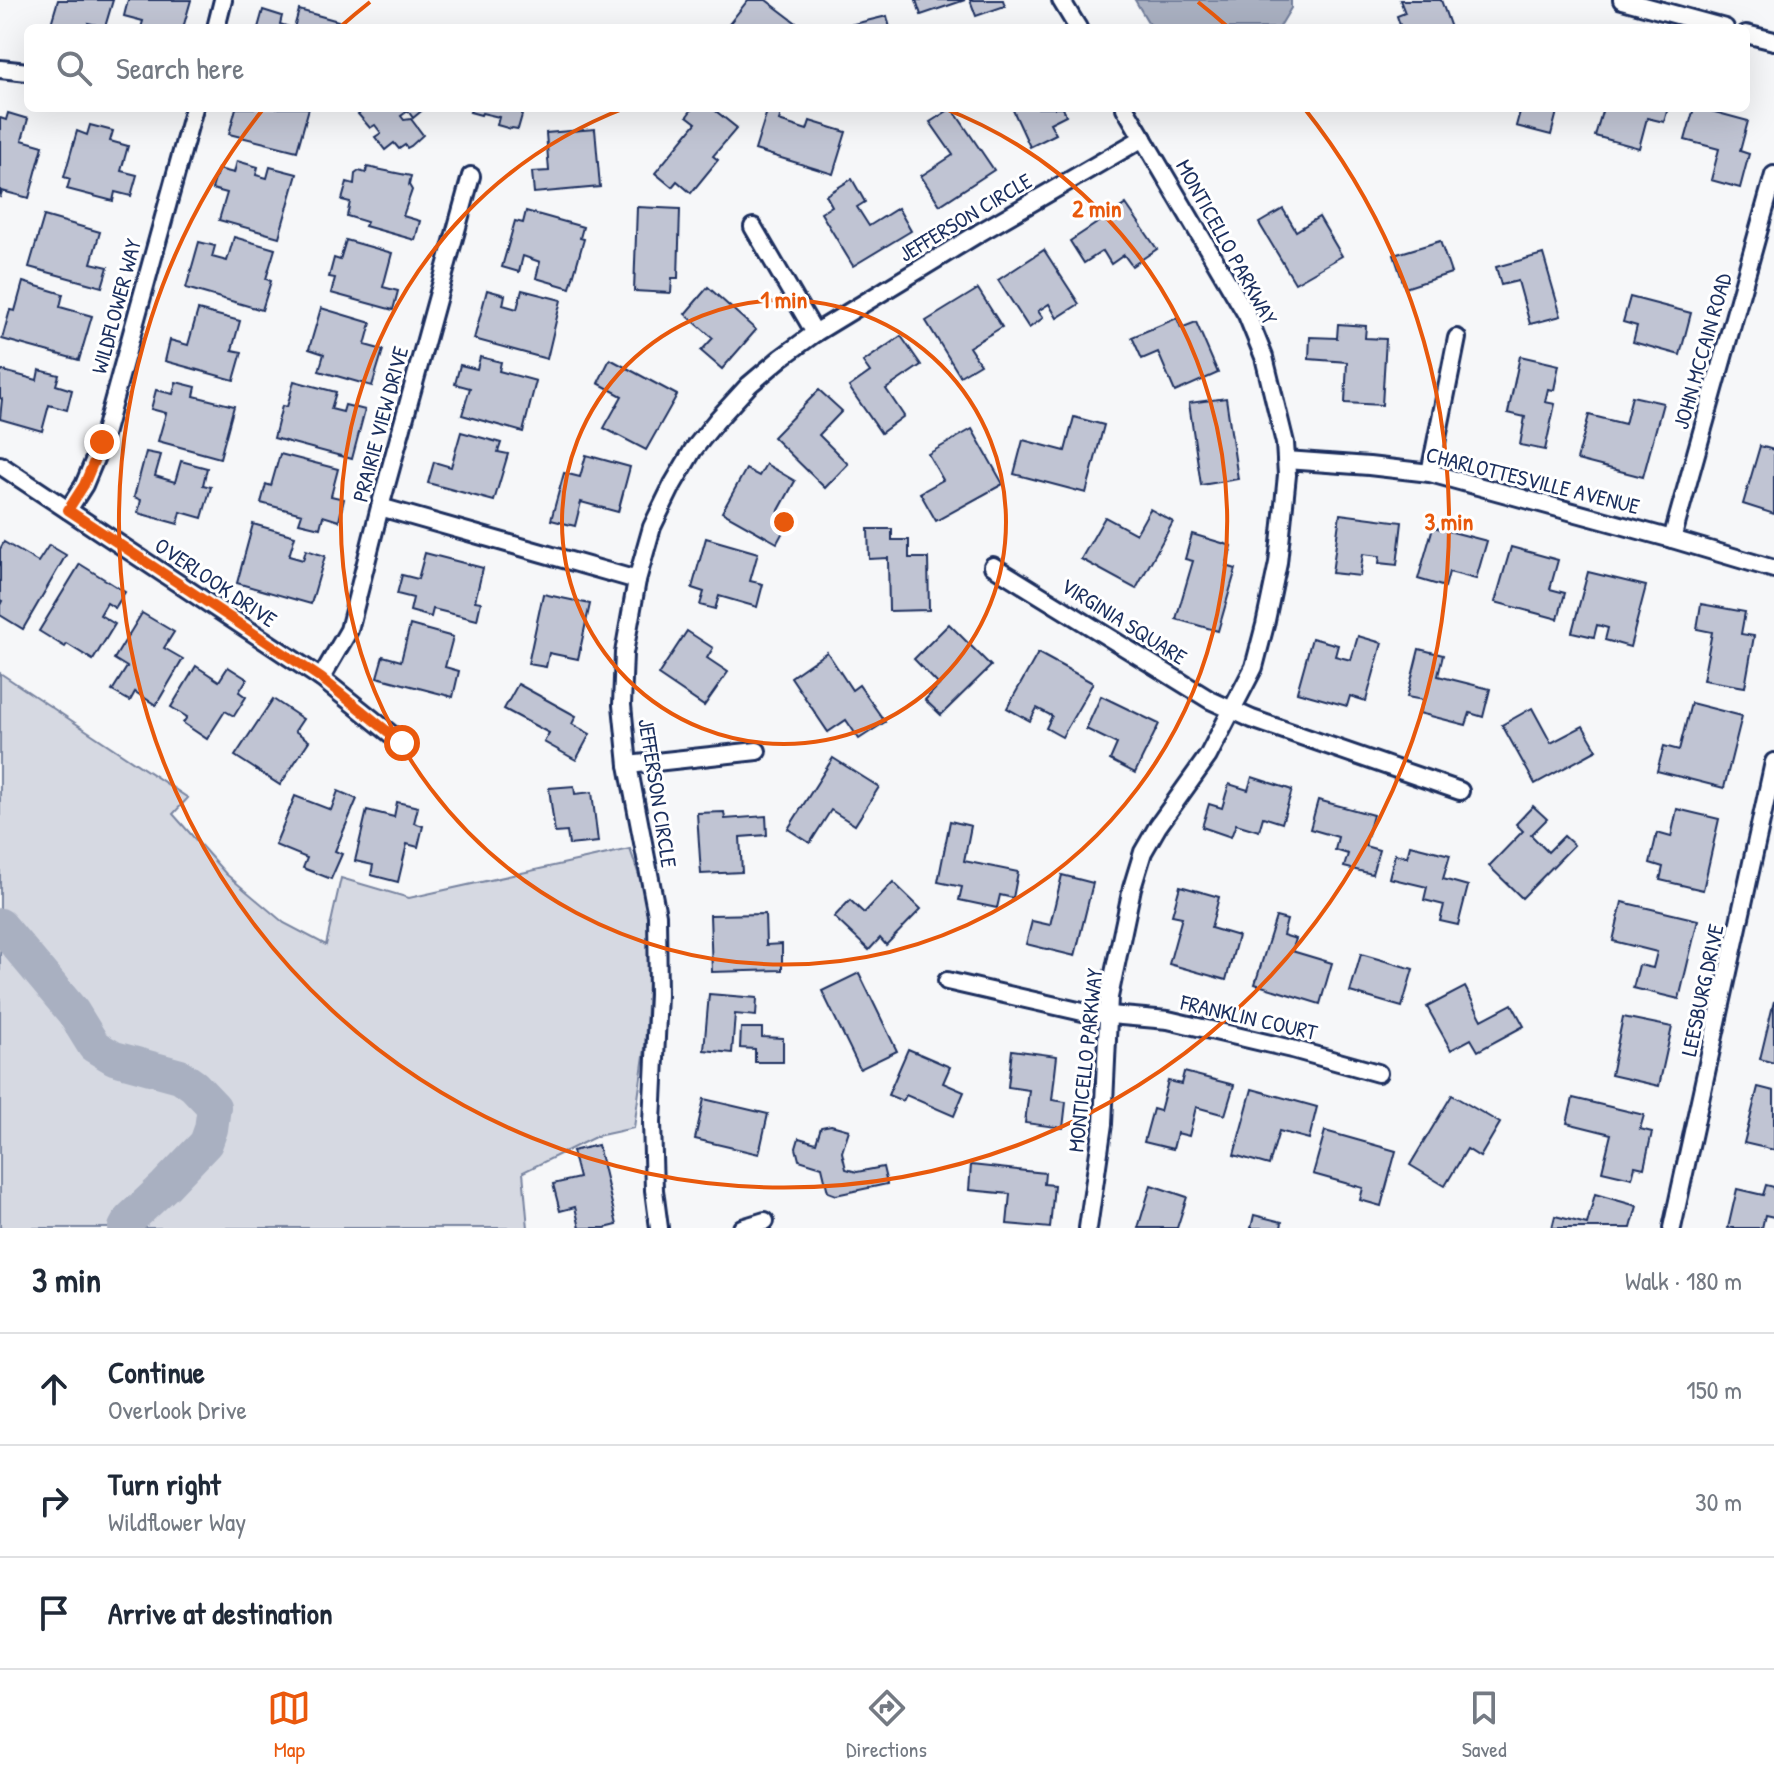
<!DOCTYPE html>
<html lang="en">
<head>
<meta charset="utf-8">
<style>
	:root { --surface:#fff; --page:#f2f2f3; --text:#1f2937; --muted:#747a83; --line:#e0e1e3; --accent:#ea580c }
	body { margin:0; font-family:"Patrick Hand",sans-serif; background:var(--page); color:var(--text) }
	.stop { position:absolute; width:24px; height:24px; margin:-18px; border:6px solid #ea580c; border-radius:50%; background:#fff }
	.stop.end { background:#ea580c; border-color:#fff; box-shadow:0 2px 8px #0008 }
	.list { margin:0; padding:0; list-style:none }
	h2 { display:flex; justify-content:space-between; align-items:center; height:104px; margin:0; padding:0 32px; font-size:34px }
	h2 small { font-size:26px; font-weight:400; color:var(--muted) }
	.list li { display:grid; grid-template-columns:52px 1fr auto; gap:24px; align-items:center; box-sizing:border-box; height:112px; padding:0 32px; border-top:2px solid var(--line) }
	.list b { display:block; font-size:30px; white-space:nowrap }
	.list p { margin:0; font-size:26px; white-space:nowrap; color:var(--muted) }
	.list em { font-size:26px; font-style:normal; color:var(--muted) }
	.icon { flex:none; width:44px; height:44px; fill:none; stroke:currentColor; stroke-width:2; stroke-linecap:round; stroke-linejoin:round }
	.map { position:relative; flex:none; width:1774px; height:1228px; overflow:hidden }
	.search { position:absolute; background:var(--surface); box-shadow:0 8px 32px #0002; left:24px; right:24px; top:24px; height:88px; display:flex; align-items:center; gap:20px; box-sizing:border-box; padding:0 28px; border-radius:12px; color:var(--muted); font-size:30px }
	.sheet { height:440px; background:var(--surface) }
	nav { display:flex; justify-content:space-around; align-items:center; box-sizing:border-box; height:112px; border-top:2px solid var(--line); background:var(--surface); font-size:22px; color:var(--muted) }
	nav a { display:grid; justify-items:center; gap:4px }
	nav .on { color:var(--accent) }
	.map>svg:first-child { display:block }
</style>
</head>
<body>
<div class="map">
<svg width="1774" height="1228" viewBox="0 0 1774 1228">
	<rect width="100%" height="100%" fill="#f6f7f9"/>
	<filter id="ink" filterUnits="userSpaceOnUse"><feTurbulence type="fractalNoise" baseFrequency=".0125" numOctaves="2"/><feDisplacementMap in="SourceGraphic" scale="16" xChannelSelector="R" yChannelSelector="G"/><feConvolveMatrix kernelMatrix="1 2 1 2 8 2 1 2 1" color-interpolation-filters="sRGB"/></filter>
	<g filter="url(#ink)">
		<path fill="#d6d9e2" stroke="#7884a0" stroke-width="2" d="M0,673L188,798L173,814L226,874L284,923L326,945L341,878L409,898L630,849L650,908L649,962L645,1048L634,1128L597,1136L523,1172L528,1228H0Z"/>
		<path fill="#a9b0c1" stroke="#707c99" stroke-width="2" d="M1135,0H1291V8L1279,28H1155L1148,22Z"/>
		<g fill="none" stroke-linecap="round" stroke-linejoin="round">
			<path stroke="#a9b0c1" stroke-width="34" d="M0,925L73,1012L94,1046L114,1058L180,1076L194,1086L214,1107L211,1129L206,1143L165,1186L130,1219L125,1228"/>
		</g>
		<g fill="#c0c4d3" stroke="#1b2f5e" stroke-width="2">
			<path d="M58,0H113L105,27L88,23L87,28H53L50,27Z"/>
			<path d="M128,0H191L183,28H141L143,21L124,16Z"/>
			<path d="M748,0H766L803,28H726Z"/>
			<path d="M916,0H965L921,15Z"/>
			<path d="M970,0H1003L1005,6L976,16Z"/>
			<path d="M1400,0H1441L1451,28H1401L1397,16L1405,13Z"/>
			<path d="M263,10L282,16L280,24L292,28H258Z"/>
			<path d="M299,10L338,21L335,28H294Z"/>
			<path d="M887,16L890,28H837Z"/>
			<path d="M236,108H309L297,151L229,134Z"/>
			<path d="M365,108H425L413,118L408,111L401,116L404,120L411,119L423,135L411,146L407,148L405,145L399,149L394,143L385,150L375,137L381,133L375,125L370,128L358,114Z"/>
			<path d="M465,108H524L518,129L512,128L511,129L497,125L499,117L482,113L481,115L470,112L471,110Z"/>
			<path d="M693,108H712L737,128L713,156L718,160L691,193L677,181L672,187L655,173L696,123L687,116Z"/>
			<path d="M768,108H782L779,121L807,130L810,121L846,132L833,174L755,150Z"/>
			<path d="M952,108L994,170L940,205L921,176L953,155L930,122Z"/>
			<path d="M1012,108H1063L1066,115L1050,123L1056,134L1030,147Z"/>
			<path d="M1521,108H1558L1551,135L1516,126Z"/>
			<path d="M1603,108H1668L1664,122L1647,118L1639,148L1595,136Z"/>
			<path d="M1694,108H1700L1748,121L1740,151L1749,154L1740,188L1711,180L1719,149L1685,140Z"/>
			<path d="M8,113L28,119L22,140L43,146L29,198L2,191L0,198V118L6,120Z"/>
			<path d="M90,125L113,131L110,141L128,146L121,171L137,175L131,196L115,192L113,201L67,189L70,179L64,177L77,131L87,135Z"/>
			<path d="M595,129L600,187L534,193L532,172L549,171L546,133Z"/>
			<path d="M237,161L258,167L256,175L267,178L270,167L297,174L279,237L219,220L227,193L212,189L218,169L234,173Z"/>
			<path d="M367,167L411,176L409,185L412,190L403,216L420,221L415,240L365,226L367,222L347,216L350,202L342,200L347,182L354,184L355,174L359,171L366,173Z"/>
			<path d="M852,179L865,202L857,207L869,226L898,208L911,231L853,266L821,213L832,206L826,195Z"/>
			<path d="M1126,204L1157,249L1132,266L1124,255L1111,264L1103,251L1084,263L1070,241Z"/>
			<path d="M637,207L680,209L678,278H672L671,293L634,291Z"/>
			<path d="M1283,209L1296,231L1319,217L1342,256L1295,283L1259,223Z"/>
			<path d="M526,211L583,227L580,238L584,239L570,288L536,278L540,262L523,256L519,272L502,267L515,221L523,223Z"/>
			<path d="M44,216L100,232L91,263L108,267L102,287L29,267Z"/>
			<path d="M234,237L275,249L266,279L271,281L262,310L186,288L199,242L215,246L212,257L227,261Z"/>
			<path d="M346,240L392,253L383,287L398,291L393,310L331,293L335,278L329,277L334,258L340,260Z"/>
			<path d="M1440,241L1451,273L1405,288L1394,255Z"/>
			<path d="M1044,250L1079,304L1057,318L1049,304L1038,311L1043,318L1029,328L998,280Z"/>
			<path d="M1543,254L1561,316L1530,324L1518,281L1501,285L1496,267Z"/>
			<path d="M23,282L63,294L60,307L92,316L79,360L2,339L10,310L15,311Z"/>
			<path d="M708,287L756,330L722,369L701,351L713,338L685,314Z"/>
			<path d="M978,289L1002,327L969,347L980,364L960,376L926,321Z"/>
			<path d="M487,290L505,295L503,305L517,309L522,290L561,300L547,359L474,339Z"/>
			<path d="M1630,297L1691,313L1680,355L1633,342L1637,326L1623,322Z"/>
			<path d="M321,308L371,323L365,345L383,350L372,386L319,371L324,354L309,349Z"/>
			<path d="M198,310L240,321L232,350L242,352L234,380L165,361L170,340L188,345Z"/>
			<path d="M1177,318L1181,328L1196,322L1218,373L1175,392L1158,352L1142,359L1132,337Z"/>
			<path d="M1338,324L1366,326L1365,338L1386,339L1382,405L1345,403L1347,362L1309,359L1310,337L1337,338Z"/>
			<path d="M901,336L921,365L886,389L904,416L881,433L849,387L870,372L863,362Z"/>
			<path d="M1520,356L1559,365L1554,390L1548,389L1545,402L1555,404L1545,450L1520,445L1525,417L1508,413Z"/>
			<path d="M480,357L501,362L499,371L536,381L523,432L462,415L470,388L455,384L460,365L477,369Z"/>
			<path d="M610,359L677,395L646,450L604,428L622,396L598,383Z"/>
			<path d="M0,370L37,380L39,370L59,375L56,385L72,390L67,410L49,405L42,431L0,419L2,399L0,398Z"/>
			<path d="M294,381L336,392L331,409L343,412L345,405L365,410L352,459L274,438L282,406L287,407Z"/>
			<path d="M176,382L196,387L194,396L234,406L220,458L158,441L166,413L151,409L156,390L173,394Z"/>
			<path d="M819,390L842,411L819,435L848,464L825,488L773,437Z"/>
			<path d="M1632,396L1663,403L1643,477L1577,460L1589,415L1625,424Z"/>
			<path d="M1226,398L1238,479L1201,485L1189,403Z"/>
			<path d="M1074,417L1104,425L1086,493L1014,474L1023,440L1065,451Z"/>
			<path d="M972,429L1003,484L936,521L920,493L943,480L928,454Z"/>
			<path d="M461,432L501,443L498,452L508,454L494,501L428,483L434,462L451,467Z"/>
			<path d="M1760,446L1774,450V514L1743,504Z"/>
			<path d="M146,452L161,455L155,476L175,482L181,461L207,468L203,485L211,487L202,518L181,512L178,524L138,513L141,500L134,497Z"/>
			<path d="M280,454L338,469L331,496L344,499L339,521L323,516L320,528L299,523L302,514L261,503L266,484L271,486Z"/>
			<path d="M586,455L630,467L618,512L581,502L575,526L551,520L564,473L580,477Z"/>
			<path d="M766,464L795,481L778,512L790,519L777,543L722,512L746,469L759,476Z"/>
			<path d="M1150,509L1173,522L1136,589L1081,559L1105,517L1136,534Z"/>
			<path d="M1340,514L1402,522L1397,565L1379,563L1380,556L1363,554L1360,576L1332,573Z"/>
			<path d="M253,524L295,536L289,556L303,560L306,550L325,556L311,604L237,583Z"/>
			<path d="M1433,527L1487,541L1476,579L1449,572L1445,587L1418,579Z"/>
			<path d="M868,529H892V540H909V558H928L929,610L889,611L888,558L869,559Z"/>
			<path d="M1192,534L1232,546L1226,566L1236,569L1218,631L1176,619L1193,561L1185,559Z"/>
			<path d="M706,538L758,553L750,581L763,584L757,607L719,596L715,609L700,605L704,592L692,588Z"/>
			<path d="M4,542L38,562L49,545L66,555L23,629L0,615V605L2,601L0,600V549Z"/>
			<path d="M1511,547L1558,560L1550,589L1565,593L1558,619L1495,602Z"/>
			<path d="M425,553L483,568L475,601L481,602L477,620L433,609L431,617L410,611L413,598L397,594L402,575L418,579Z"/>
			<path d="M80,564L125,592L115,608L107,603L100,615L115,624L93,660L67,644L65,647L39,631Z"/>
			<path d="M1588,572L1646,586L1630,647L1605,640L1608,628L1597,625L1594,637L1572,632Z"/>
			<path d="M543,594L590,604L578,659L549,653L546,667L528,664Z"/>
			<path d="M1701,604L1745,612L1741,634L1754,636L1745,687L1703,680L1712,632L1697,629Z"/>
			<path d="M142,613L174,632L164,648L183,659L156,705L135,692L130,701L112,691L127,667L114,659Z"/>
			<path d="M949,624L991,666L941,715L925,700L939,685L914,659Z"/>
			<path d="M410,625L453,637L445,667L459,671L453,697L377,677L383,656L401,661Z"/>
			<path d="M687,631L713,648L707,658L728,672L704,706L658,675Z"/>
			<path d="M1358,636L1382,643L1366,701L1350,696L1347,706L1297,692L1312,638L1338,645L1335,656L1351,660Z"/>
			<path d="M1419,649L1443,655L1438,676L1490,689L1483,717L1470,713L1466,725L1419,713L1423,700L1407,697Z"/>
			<path d="M827,652L852,690L859,685L885,722L859,739L846,720L828,732L791,677Z"/>
			<path d="M1038,653L1093,683L1062,737L1046,728L1052,716L1037,708L1030,721L1007,708Z"/>
			<path d="M196,666L219,681L228,667L247,679L239,692L246,697L234,716L225,711L207,739L183,723L187,717L171,707Z"/>
			<path d="M518,684L576,716L572,724L590,734L576,760L544,742L549,733L504,709Z"/>
			<path d="M1101,696L1159,724L1135,773L1110,760L1117,744L1086,729Z"/>
			<path d="M273,699L303,719L295,731L309,741L280,785L235,756Z"/>
			<path d="M1691,703L1742,716L1724,788L1657,771L1664,746L1679,750Z"/>
			<path d="M1532,708L1551,743L1583,726L1597,750L1535,784L1502,725Z"/>
			<path d="M833,758L879,787L855,825L831,810L810,843L788,829Z"/>
			<path d="M1252,777L1292,790L1282,823L1263,817L1259,831L1236,824L1231,837L1202,827L1209,804L1222,808L1229,784L1248,790Z"/>
			<path d="M574,786L575,794L592,792L598,842L569,845L567,832L555,833L549,788Z"/>
			<path d="M338,791L357,799L335,851L342,854L331,879L303,868L307,858L275,845L295,796L331,810Z"/>
			<path d="M1318,800L1373,815L1365,846L1379,850L1372,874L1344,867L1348,854L1335,850L1338,837L1310,829Z"/>
			<path d="M397,802L418,807L414,823L423,826L418,847L407,844L398,882L371,875L373,865L355,861L367,810L394,817Z"/>
			<path d="M1533,806L1547,819L1531,835L1548,852L1564,836L1574,845L1522,898L1489,866L1523,831L1516,824Z"/>
			<path d="M1677,809L1719,819L1703,890L1660,880L1663,867L1650,863L1657,833L1671,837Z"/>
			<path d="M724,812L725,819L766,816L767,835L740,837L742,872L701,874L697,813Z"/>
			<path d="M950,821L971,826L964,861L1018,872L1013,898L1000,895L997,908L959,900L962,887L938,882Z"/>
			<path d="M1410,845L1450,855L1443,879L1468,886L1458,925L1440,921L1444,905L1424,900L1427,887L1389,878L1395,854L1407,857Z"/>
			<path d="M1062,875L1093,883L1075,956L1026,944L1032,921L1050,925Z"/>
			<path d="M893,882L921,909L886,945L880,938L869,950L834,917L850,900L864,913Z"/>
			<path d="M1180,886L1219,897L1211,928L1238,936L1226,980L1169,964L1182,917L1172,915Z"/>
			<path d="M1622,902L1698,920L1679,999L1633,988L1639,965L1653,968L1657,952L1613,941Z"/>
			<path d="M765,914L766,945L782,944V970L712,972L710,915Z"/>
			<path d="M1276,917L1287,920L1283,935L1296,939L1292,951L1332,963L1320,1004L1255,984Z"/>
			<path d="M1361,954L1413,969L1402,1007L1350,992Z"/>
			<path d="M859,973L897,1051L860,1069L822,991Z"/>
			<path d="M1465,987L1482,1020L1512,1004L1524,1026L1478,1051L1471,1039L1451,1050L1427,1007Z"/>
			<path d="M709,994L757,998L756,1016L735,1014L732,1053L704,1050Z"/>
			<path d="M1774,1001V1063L1760,1059Z"/>
			<path d="M1623,1017L1672,1027L1659,1086L1611,1075Z"/>
			<path d="M741,1028H762V1037L783,1038V1062H755V1049L740,1048Z"/>
			<path d="M908,1049L950,1067L943,1083L964,1092L954,1116L906,1095L903,1101L888,1095Z"/>
			<path d="M1012,1050L1057,1056L1052,1100L1066,1102L1063,1128L1025,1123L1029,1090L1008,1087Z"/>
			<path d="M1184,1072L1234,1085L1225,1115L1196,1107L1189,1136L1177,1133L1173,1149L1144,1142L1153,1109L1160,1111L1168,1081L1181,1084Z"/>
			<path d="M1758,1087L1774,1091V1150L1744,1143Z"/>
			<path d="M1252,1089L1317,1107L1309,1139L1279,1131L1269,1165L1234,1155Z"/>
			<path d="M1452,1095L1500,1123L1480,1157L1467,1149L1445,1186L1410,1165Z"/>
			<path d="M1573,1098L1644,1115L1640,1129L1652,1132L1644,1168L1635,1166L1632,1178L1602,1171L1611,1134L1567,1123Z"/>
			<path d="M704,1099L768,1114L759,1154L695,1139Z"/>
			<path d="M831,1125L849,1130L842,1152L846,1169L857,1172L883,1167L887,1184L836,1195L828,1192L822,1167L799,1160L796,1148L799,1138L816,1143L821,1127Z"/>
			<path d="M1325,1131L1396,1151L1381,1206L1360,1200L1363,1188L1313,1174Z"/>
			<path d="M598,1145L617,1225L605,1228H580L575,1207L560,1211L553,1184L579,1178L572,1151Z"/>
			<path d="M971,1165L1045,1173L1044,1184L1054,1185L1050,1228L1007,1224L1010,1194L969,1190Z"/>
			<path d="M1151,1185L1187,1197L1177,1228H1138Z"/>
			<path d="M1766,1185L1774,1187V1217L1765,1215L1762,1228H1728L1737,1189L1763,1195Z"/>
			<path d="M1595,1194L1637,1206L1631,1228H1552L1555,1216L1587,1224Z"/>
			<path d="M1254,1215L1282,1222L1281,1228H1251Z"/>
		</g>
		<g fill="none" stroke-linecap="round" stroke-linejoin="round">
			<g stroke="#1b2f5e" stroke-width="22">
				<g id="minor">
					<path d="M1061,0L1078,28"/>
					<path d="M1622,0L1725,28"/>
					<path d="M216,28L223,0"/>
					<path d="M1746,34L1774,41"/>
					<path d="M0,69L28,72"/>
					<path d="M753,227L815,333"/>
					<path d="M1286,460L1369,466L1430,473L1672,539L1774,569"/>
					<path d="M0,465L321,678L402,743"/>
					<path d="M1430,473L1457,338"/>
					<path d="M380,507L637,580"/>
					<path d="M68,510L84,485L102,442L194,108"/>
					<path d="M1672,539L1774,175"/>
					<path d="M993,566L1210,700L1252,719L1460,791"/>
					<path d="M321,678L349,630L380,507L471,176"/>
					<path d="M628,765L757,751"/>
					<path d="M947,981L1087,1013L1168,1020L1292,1049L1378,1073"/>
					<path d="M659,1228L654,1190L652,1122L658,995L657,915L628,765L622,705L624,653L637,580L652,527L673,484L693,450L717,420L749,385L781,358L815,333L979,233L1143,138"/>
					<path d="M742,1228L765,1221"/>
					<path d="M1088,1228L1103,1124L1109,997L1132,888L1143,852L1158,826L1208,756L1254,667L1265,625L1278,563L1287,475L1285,443L1264,357L1247,315L1125,108"/>
					<path d="M1672,1228L1774,762"/>
				</g>
			</g>
			<use href="#minor" stroke="#fff" stroke-width="16"/>
		</g>
	</g>
	<g fill="none" stroke-linecap="round" stroke-linejoin="round" filter="url(#ink)">
		<path stroke="#ea580c" stroke-width="10" d="M102,442L84,485L68,510L321,678L402,743"/>
	</g>
	<g fill="none" stroke="#e8590c" stroke-width="4">
		<circle cx="784" cy="522" r="222"/>
		<path d="M943 108A443 443 0 1 1 625 108"/>
		<path d="M339 28A665 665 0 0 1 370 2M1198 2A665 665 0 0 1 1229 28M1304 108A665 665 0 1 1 264 108"/>
	</g>
	<g text-anchor="middle" stroke-width="6" stroke-linejoin="round" paint-order="stroke">
		<g font-size="22" fill="#1b2f5e" stroke="#fff">
			<text transform="translate(965 217) rotate(-31)" y="8">JEFFERSON CIRCLE</text>
			<text transform="translate(1227 242) rotate(61)" y="8">MONTICELLO PARKWAY</text>
			<text transform="translate(116 306) rotate(-75)" y="8">WILDFLOWER WAY</text>
			<text transform="translate(1702 351) rotate(-74)" y="8">JOHN MCCAIN ROAD</text>
			<text transform="translate(380 424) rotate(-75)" y="8">PRAIRIE VIEW DRIVE</text>
			<text transform="translate(1533 480) rotate(14)" y="8">CHARLOTTESVILLE AVENUE</text>
			<text transform="translate(216 582) rotate(34)" y="8">OVERLOOK DRIVE</text>
			<text transform="translate(1124 621) rotate(32)" y="8">VIRGINIA SQUARE</text>
			<text transform="translate(658 793) rotate(81)" y="8">JEFFERSON CIRCLE</text>
			<text transform="translate(1702 990) rotate(-78)" y="8">LEESBURG DRIVE</text>
			<text transform="translate(1249 1017) rotate(13)" y="8">FRANKLIN COURT</text>
			<text transform="translate(1085 1060) rotate(-84)" y="8">MONTICELLO PARKWAY</text>
		</g>
	</g>
	<circle cx="784" cy="522" r="12" fill="#e8590c" stroke="#fff" stroke-width="4"/>
	<g font-size="24" text-anchor="middle" font-weight="bold" fill="#e8590c" stroke="#fff" stroke-width="6" stroke-linejoin="round" paint-order="stroke">
		<text x="1097" y="217">2 min</text>
		<text x="784" y="308">1 min</text>
		<text x="1449" y="530">3 min</text>
	</g>
</svg>
<div class="stop" style="left:402px;top:743px"></div>
<div class="stop end" style="left:102px;top:442px"></div>
<div class="search"><svg class="icon" aria-label="search" viewBox="0 0 24 24"><circle cx="10" cy="10" r="6"/><path d="M15 15l6 6"/></svg>Search here</div>
</div>
<section class="sheet">
<h2>3 min<small>Walk · 180 m</small></h2>
<ul class="list">
<li><svg class="icon" aria-label="ahead" viewBox="0 0 24 24"><path d="M12 20V5M6 11l6-6 6 6"/></svg><div><b>Continue</b><p>Overlook Drive</p></div><em>150 m</em></li>
<li><svg class="icon" aria-label="right" viewBox="0 0 24 24"><path d="M7 20v-9h11M14 6l5 5-5 5"/></svg><div><b>Turn right</b><p>Wildflower Way</p></div><em>30 m</em></li>
<li><svg class="icon" aria-label="arrive" viewBox="0 0 24 24"><path d="M6 21V4h12l-3 4 3 4H6"/></svg><div><b>Arrive at destination</b></div></li>
</ul>
</section>
<nav>
<a class="on"><svg class="icon" aria-label="map" viewBox="0 0 24 24"><path d="M3 6l6-2 6 2 6-2v14l-6 2-6-2-6 2zM9 4v14M15 6v14"/></svg>Map</a>
<a><svg class="icon" aria-label="directions" viewBox="0 0 24 24"><path d="M12 3l9 9-9 9-9-9zM9 14v-3h6M13 9l2 2-2 2"/></svg>Directions</a>
<a><svg class="icon" aria-label="saved" viewBox="0 0 24 24"><path d="M7 4h10v16l-5-4-5 4z"/></svg>Saved</a>
</nav>
</body>
</html>
